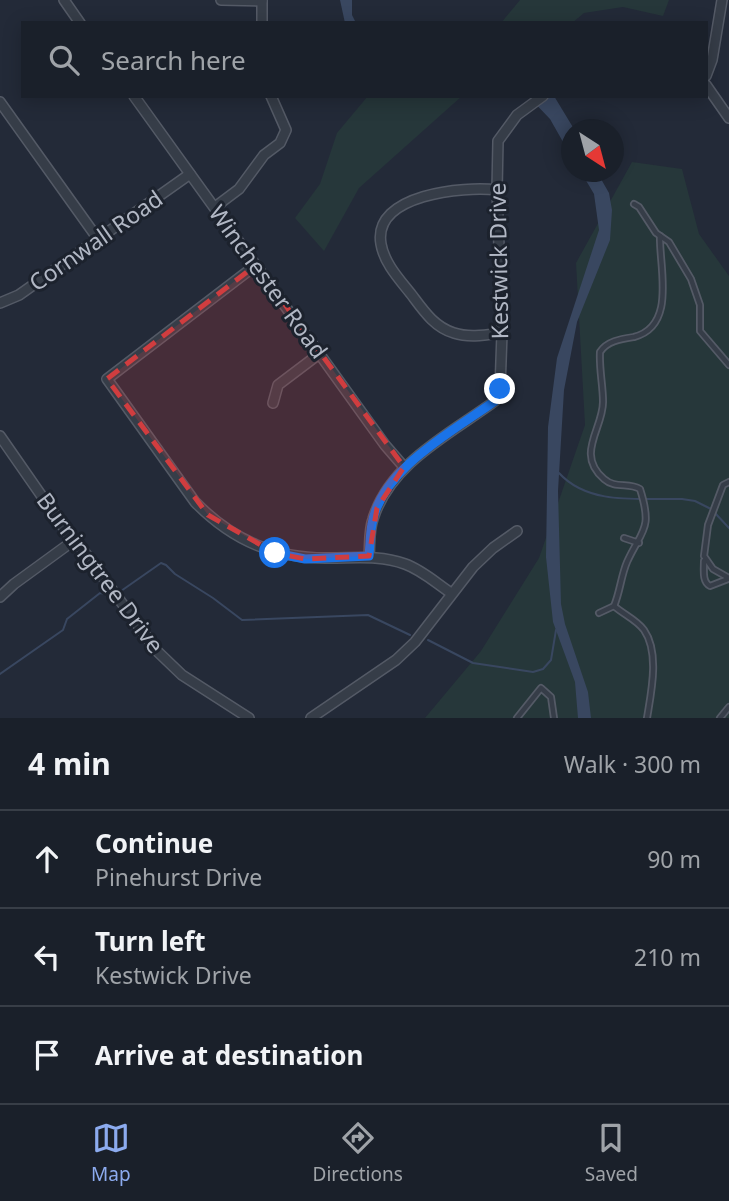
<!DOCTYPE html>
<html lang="en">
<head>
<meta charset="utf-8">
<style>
	:root { --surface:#1a202a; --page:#272d36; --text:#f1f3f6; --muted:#9fa3a8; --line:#383e47; --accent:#8cabef }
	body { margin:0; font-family:"Noto Sans",sans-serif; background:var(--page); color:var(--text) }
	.compass { position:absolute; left:561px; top:119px; width:63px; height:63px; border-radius:50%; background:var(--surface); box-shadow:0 4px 18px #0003; rotate:144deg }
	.stop { position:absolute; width:21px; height:21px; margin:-16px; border:5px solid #1a73e8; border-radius:50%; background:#fff }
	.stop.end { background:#1a73e8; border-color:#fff; box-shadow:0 2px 7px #0008 }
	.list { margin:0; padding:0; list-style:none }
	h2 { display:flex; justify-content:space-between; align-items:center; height:91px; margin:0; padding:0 28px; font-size:30px }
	h2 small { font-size:23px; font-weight:400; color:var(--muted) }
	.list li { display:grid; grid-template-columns:46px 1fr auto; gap:21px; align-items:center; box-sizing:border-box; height:98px; padding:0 28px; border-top:2px solid var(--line) }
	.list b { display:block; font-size:26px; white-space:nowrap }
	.list p { margin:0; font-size:23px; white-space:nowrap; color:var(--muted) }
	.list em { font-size:23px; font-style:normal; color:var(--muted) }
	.icon { flex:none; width:38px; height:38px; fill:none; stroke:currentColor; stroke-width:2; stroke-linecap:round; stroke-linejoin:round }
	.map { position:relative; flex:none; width:729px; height:718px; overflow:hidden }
	.search { position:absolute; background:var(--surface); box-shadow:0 4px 18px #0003; left:21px; right:21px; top:21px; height:77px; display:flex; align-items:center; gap:18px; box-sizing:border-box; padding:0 24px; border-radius:0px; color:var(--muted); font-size:26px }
	.sheet { height:385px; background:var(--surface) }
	nav { display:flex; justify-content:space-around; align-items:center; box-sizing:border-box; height:98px; border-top:2px solid var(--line); background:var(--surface); font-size:19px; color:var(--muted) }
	nav a { display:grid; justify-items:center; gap:4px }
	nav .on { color:var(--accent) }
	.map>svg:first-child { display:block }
</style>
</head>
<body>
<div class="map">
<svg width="729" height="718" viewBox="0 0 729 718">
	<rect width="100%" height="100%" fill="#232a38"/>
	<g fill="#26373a">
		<path d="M520,0H669L663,16L623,7L584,13L572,23H501Z"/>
		<path d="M368,96H462L359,188L324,251L295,218L320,184L337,133Z"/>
		<path d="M632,162L682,169L699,234L729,276V718H425L481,651L539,558L585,425L576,263Z"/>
	</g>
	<g fill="#394760">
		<path d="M340,0H352V15L356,23H345Z"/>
		<path d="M528,96H554L574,129L572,130L571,156L550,119Z"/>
		<path d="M581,172H597L609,193L612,210L610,240L577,322L564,390L558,491L561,604L565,624L588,692L591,718H578L575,682L553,622L546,557L548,427L557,358L599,230L594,194Z"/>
	</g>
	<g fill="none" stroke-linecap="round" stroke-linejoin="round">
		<g stroke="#394760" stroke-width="2">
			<path d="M559,473C589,506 641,498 682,499L695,501L711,509"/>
			<path d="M715,513L729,528"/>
			<path d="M121,591L161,563L166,565L175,574L213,598L242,620L368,615L410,635"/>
			<path d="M428,640L473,663L533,672L543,669L551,660L556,630"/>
			<path d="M0,674L63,630L67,619L100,593L106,594"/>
		</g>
		<g stroke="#545a66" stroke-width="8">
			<g id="lane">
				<path d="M634,204L639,207L656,233L669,242L691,279L700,305V331L729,365"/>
				<path d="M729,482L723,485L708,525L704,556L713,569L729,578"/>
				<path d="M624,538L639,543"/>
				<path d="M704,561C704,570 702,582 710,586L728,579"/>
				<path d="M614,606C623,614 637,620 644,630C660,653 651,693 647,718"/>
				<path d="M599,613L614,606C620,592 621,576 627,562C642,529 653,530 640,489C629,482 615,489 604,479C575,454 603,429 603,402C603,385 599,369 600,352C607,341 621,339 634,337C677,326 659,267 660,236"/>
				<path d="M517,718L541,688L551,697L554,718"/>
				<path d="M720,718L729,707"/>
			</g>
		</g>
		<g stroke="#545a66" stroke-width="12">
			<g id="street">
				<path d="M64,0L80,23"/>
				<path d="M221,0L262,1"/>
				<path d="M262,23V0"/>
				<path d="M706,76L712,60L722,0"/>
				<path d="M706,85L729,118"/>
				<path d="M134,96L385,445L404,467"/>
				<path d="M0,102L98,239"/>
				<path d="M497,190C464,186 372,194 381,244C384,263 400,280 411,294C423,310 434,327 454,333C469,338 486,335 502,333"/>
				<path d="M215,207L239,189L264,155L280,143L286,130L271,96"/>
				<path d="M256,265L107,379L195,502C233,541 276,559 330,558C356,558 380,555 405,564C422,570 436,583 451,593"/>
				<path d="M0,303L19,295L190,174"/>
				<path d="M273,403L278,385L319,354"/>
				<path d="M0,436L73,541L83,550L157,651L182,675L249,718"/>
				<path d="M369,556C370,544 369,530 373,519C390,463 450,434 495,401L500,389L502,333L497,190L498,141L517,115L543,96"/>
				<path d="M0,597L14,584L73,541"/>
				<path d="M311,718L396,660L415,642L473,567L493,548L517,531"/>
			</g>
		</g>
		<use href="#lane" stroke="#363d48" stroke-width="4.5"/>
		<use href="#street" stroke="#363d48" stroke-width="9"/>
	</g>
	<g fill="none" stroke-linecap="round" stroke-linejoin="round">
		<path stroke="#1a73e8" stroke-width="9" d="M275,553L305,559L369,556C370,546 370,534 372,524C381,469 453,431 495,401L500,389"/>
	</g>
	<path fill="#d03d3f" fill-opacity="0.2" stroke="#d03d3f" stroke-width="5" stroke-dasharray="14 9" stroke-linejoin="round" d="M256,265L404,467L377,508L369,556L305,559L275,553L208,515L107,379Z"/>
	<g text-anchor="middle" stroke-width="6" stroke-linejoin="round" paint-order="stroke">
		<g font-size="23" fill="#b1b7c4" stroke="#1c222d">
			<text transform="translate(96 241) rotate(-35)" y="8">Cornwall Road</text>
			<text transform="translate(499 261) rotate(-91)" y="8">Kestwick Drive</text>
			<text transform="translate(268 282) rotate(54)" y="8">Winchester Road</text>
			<text transform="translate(100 573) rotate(53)" y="8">Burningtree Drive</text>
		</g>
	</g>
</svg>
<svg class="compass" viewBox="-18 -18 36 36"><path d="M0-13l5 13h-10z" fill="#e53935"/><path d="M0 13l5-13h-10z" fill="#9fa3a8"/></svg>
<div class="stop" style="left:275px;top:553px"></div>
<div class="stop end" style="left:500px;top:389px"></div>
<div class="search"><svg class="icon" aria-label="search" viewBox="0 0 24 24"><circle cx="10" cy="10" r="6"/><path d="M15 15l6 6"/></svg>Search here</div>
</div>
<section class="sheet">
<h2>4 min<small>Walk · 300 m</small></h2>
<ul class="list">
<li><svg class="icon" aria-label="ahead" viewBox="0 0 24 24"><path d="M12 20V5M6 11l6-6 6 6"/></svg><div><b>Continue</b><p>Pinehurst Drive</p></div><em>90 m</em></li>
<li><svg class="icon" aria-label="left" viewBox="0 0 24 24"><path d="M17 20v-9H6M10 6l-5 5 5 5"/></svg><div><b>Turn left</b><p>Kestwick Drive</p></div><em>210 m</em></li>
<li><svg class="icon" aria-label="arrive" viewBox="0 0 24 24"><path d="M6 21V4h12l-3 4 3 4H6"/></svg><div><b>Arrive at destination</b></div></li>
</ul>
</section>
<nav>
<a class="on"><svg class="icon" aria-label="map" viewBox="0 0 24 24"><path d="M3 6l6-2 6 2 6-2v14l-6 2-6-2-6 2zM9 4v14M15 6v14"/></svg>Map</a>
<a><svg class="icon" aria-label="directions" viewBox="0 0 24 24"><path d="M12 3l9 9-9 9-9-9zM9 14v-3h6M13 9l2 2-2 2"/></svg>Directions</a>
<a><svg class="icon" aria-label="saved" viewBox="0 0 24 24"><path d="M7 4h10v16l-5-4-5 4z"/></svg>Saved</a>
</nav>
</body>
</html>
